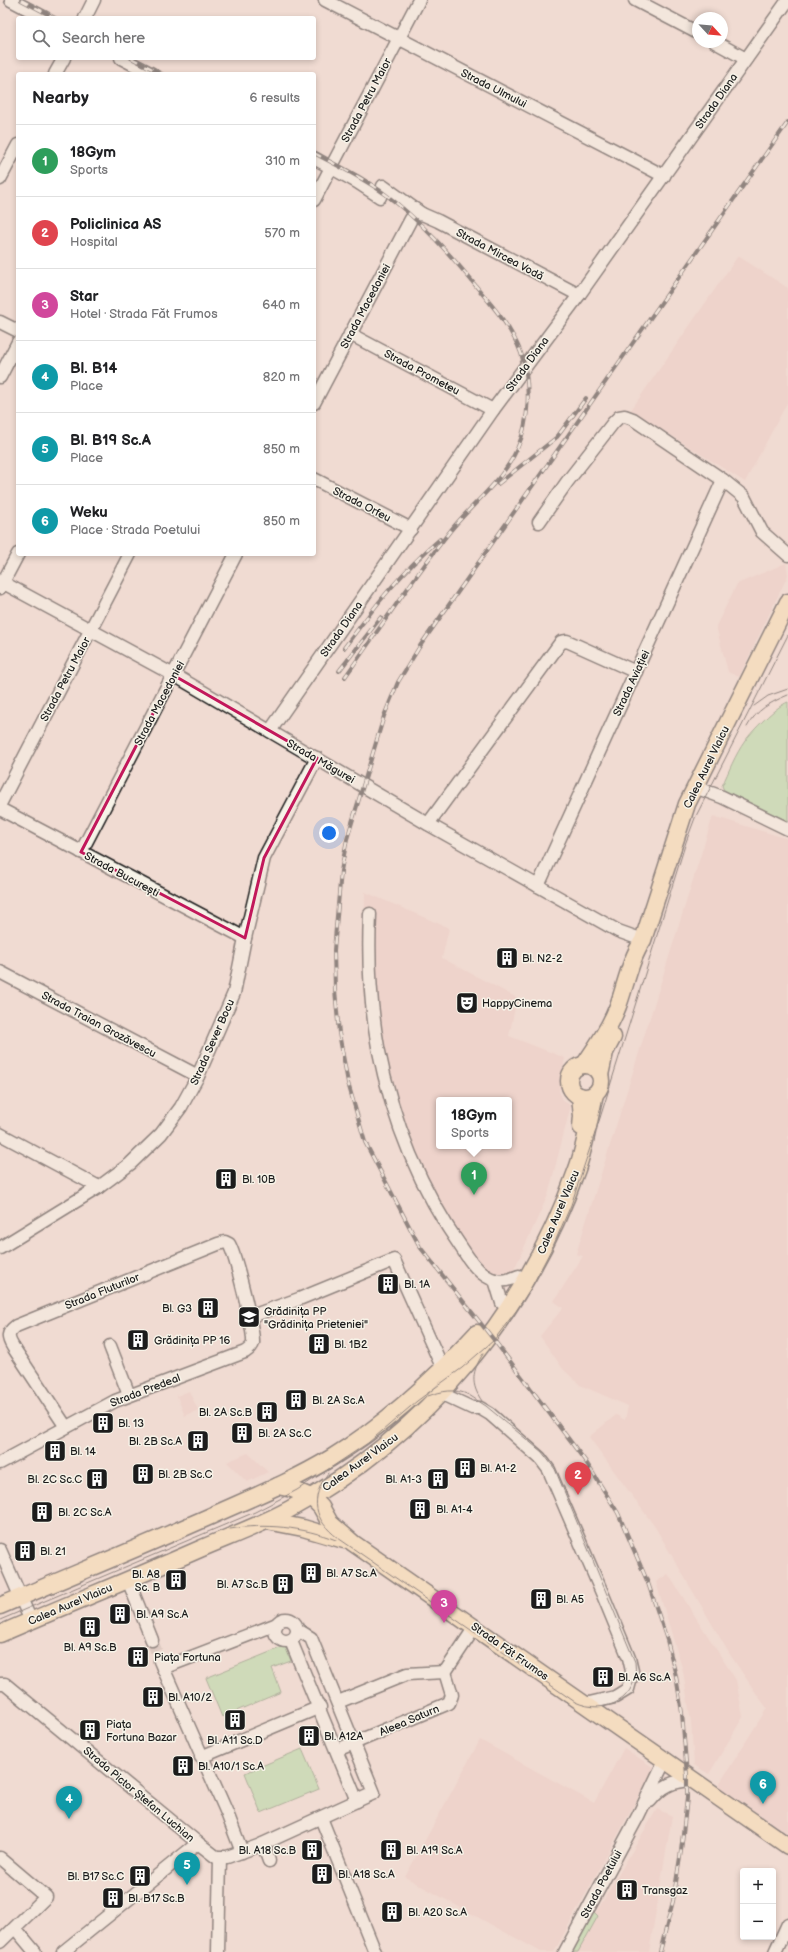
<!DOCTYPE html>
<html lang="en">
<head>
<meta charset="utf-8">
<style>
	:root { --surface:#fff; --page:#f6f6f6; --text:#202124; --muted:#757577; --line:#e0e0e0; --accent:#db2777 }
	body { margin:0; font-family:"Balsamiq Sans",sans-serif; background:var(--page); color:var(--text) }
	.controls { position:absolute; right:12px; bottom:12px; display:grid; overflow:hidden; border-radius:4px; box-shadow:0 2px 6px #0003 }
	.controls button { width:36px; height:36px; display:grid; place-items:center; padding:0; border:0; border-bottom:1px solid var(--line); background:var(--surface); color:var(--text); font:20px sans-serif }
	.compass { position:absolute; left:692px; top:12px; width:36px; height:36px; border-radius:50%; background:var(--surface); box-shadow:0 2px 6px #0003; rotate:116deg }
	.you { position:absolute; left:329px; top:833px; width:14px; height:14px; margin:-10px; border:3px solid #fff; border-radius:50%; background:#1a73e8; box-shadow:0 0 0 6px #1a73e833 }
	.badge { display:grid; place-items:center; width:26px; height:26px; border-radius:50%; background:var(--accent); color:#fff; font-size:13px; font-weight:700 }
	.pin { position:absolute; translate:-50% -33px; filter:drop-shadow(0 1px 2px #0008) }
	.pin::after { content:''; position:absolute; top:21px; width:14px; height:12px; background:inherit; clip-path:polygon(0 0,100% 0,50% 100%) }
	.popup { position:absolute; left:436px; top:1097px; width:76px; height:52px; box-sizing:border-box; display:grid; place-content:center; border-radius:4px; background:var(--surface); filter:drop-shadow(0 1px 3px #0005); font-size:13px; white-space:nowrap; color:var(--muted) }
	.popup b { font-size:15px; color:var(--text) }
	.popup::after { content:''; position:absolute; left:50%; top:100%; margin-left:-8px; border:8px solid transparent; border-top-color:var(--surface) }
	.list { margin:0; padding:0; list-style:none }
	h2 { display:flex; justify-content:space-between; align-items:center; height:52px; margin:0; padding:0 16px; font-size:17px }
	h2 small { font-size:13px; font-weight:400; color:var(--muted) }
	.list li { display:grid; grid-template-columns:26px 1fr auto; gap:12px; align-items:center; box-sizing:border-box; height:72px; padding:0 16px; border-top:1px solid var(--line) }
	.list b { display:block; font-size:15px; white-space:nowrap }
	.list p { margin:0; font-size:13px; white-space:nowrap; color:var(--muted) }
	.list em { font-size:13px; font-style:normal; color:var(--muted) }
	.icon { flex:none; width:22px; height:22px; fill:none; stroke:currentColor; stroke-width:2; stroke-linecap:round; stroke-linejoin:round }
	.map { position:relative; flex:none; width:788px; height:1952px; overflow:hidden }
	.search { position:absolute; background:var(--surface); box-shadow:0 2px 6px #0003; left:16px; top:16px; width:300px; height:44px; display:flex; align-items:center; gap:10px; box-sizing:border-box; padding:0 14px; border-radius:4px; color:var(--muted); font-size:15px }
	.panel { position:absolute; background:var(--surface); box-shadow:0 2px 6px #0003; left:16px; top:72px; width:300px; height:484px; border-radius:4px }
	.map>svg:first-child { display:block }
</style>
</head>
<body>
<div class="map">
<svg width="788" height="1952" viewBox="0 0 788 1952">
	<rect width="100%" height="100%" fill="#f0dbd2"/>
	<filter id="ink" filterUnits="userSpaceOnUse"><feTurbulence type="fractalNoise" baseFrequency=".025" numOctaves="2"/><feDisplacementMap in="SourceGraphic" scale="8" xChannelSelector="R" yChannelSelector="G"/><feConvolveMatrix kernelMatrix="1 2 1 2 8 2 1 2 1" color-interpolation-filters="sRGB"/></filter>
	<g filter="url(#ink)">
		<g fill="#ebcac3" fill-rule="evenodd">
			<path d="M738,256L788,288V401L745,482L631,410Z"/>
			<path d="M786,563L788,575L739,677L728,672L716,626L737,584Z"/>
			<path d="M713,816L788,839V1834L718,1786L767,1708L758,1696L729,1653L655,1527L589,1437L616,1415L625,1420L628,1406L580,1385L563,1369L540,1336L563,1308L554,1301L583,1256L576,1254Z"/>
			<path d="M365,892L449,928L442,958L517,998L509,1036L565,1058L559,1091L563,1101L571,1105L548,1195L513,1272L497,1296L469,1264L410,1164L364,978ZM439,1100H509V1146H439Z"/>
			<path d="M189,1391L198,1410L185,1416L177,1396Z"/>
			<path d="M248,1453L268,1472L247,1482L227,1462Z"/>
			<path d="M668,1574L736,1680L743,1717L709,1774L694,1765L691,1722L683,1671L656,1582Z"/>
			<path d="M480,1740L594,1803L624,1748L654,1768L554,1952H541L405,1877Z"/>
			<path d="M657,1809L672,1816L649,1952H573Z"/>
		</g>
		<g fill="#a7da9b" stroke="#627b5c">
			<path d="M788,702V821L724,790L722,786C729,771 735,755 745,741C753,730 775,707 788,702Z"/>
			<path d="M285,1646L291,1661L272,1668L281,1692L222,1717L206,1678Z"/>
			<path d="M302,1749L319,1789L261,1813L245,1773Z"/>
			<path d="M595,1913L598,1916L578,1952H571L592,1914Z"/>
		</g>
		<g fill="none" stroke-linecap="round" stroke-linejoin="round">
			<path stroke="#c6b5ae" stroke-width="12" stroke-dasharray="12 6" stroke-linecap="butt" d="M152,1640L160,1661"/>
			<g stroke="#1c1c1c" stroke-width="15">
				<g id="minor">
					<path d="M11,0L45,18"/>
					<path d="M325,0L664,176"/>
					<path d="M635,0L698,33"/>
					<path d="M85,18L94,0"/>
					<path d="M715,42L746,59"/>
					<path d="M121,58L152,74"/>
					<path d="M55,74L64,58"/>
					<path d="M314,158L357,182L380,197"/>
					<path d="M0,179L18,145"/>
					<path d="M383,186L422,214L438,221L579,295"/>
					<path d="M314,200L419,0"/>
					<path d="M0,322L18,331"/>
					<path d="M350,334L493,410"/>
					<path d="M0,377L18,342"/>
					<path d="M314,403L411,219L415,215L422,214"/>
					<path d="M314,479L411,529"/>
					<path d="M539,522L567,482L613,423L619,417L625,416L633,419L723,480L744,497L762,532L788,555"/>
					<path d="M0,581L181,679L428,824L618,931L643,940"/>
					<path d="M0,588L18,554"/>
					<path d="M270,731L493,410L579,295L788,0"/>
					<path d="M695,787L722,797L788,829"/>
					<path d="M0,804L130,554"/>
					<path d="M0,809L245,938"/>
					<path d="M428,824L561,642L567,641L636,672"/>
					<path d="M81,852L236,554"/>
					<path d="M538,886L723,480"/>
					<path d="M370,914C368,958 370,1003 378,1047C392,1119 420,1189 463,1250C470,1261 481,1277 495,1280C503,1282 512,1279 519,1276"/>
					<path d="M0,972L198,1076"/>
					<path d="M0,1134L99,1187"/>
					<path d="M0,1248L99,1187L130,1164L161,1134L181,1107L198,1076L234,993L245,938L264,858L317,758"/>
					<path d="M495,1280L502,1303"/>
					<path d="M249,1317L299,1299L394,1260L443,1369"/>
					<path d="M110,1346L129,1395"/>
					<path d="M440,1393L472,1408H480L490,1414L540,1458L549,1470L603,1595L629,1658L632,1671L631,1678L628,1689L615,1697L585,1704"/>
					<path d="M0,1463L115,1401L245,1352C248,1350 252,1347 253,1343C254,1330 236,1256 229,1244L225,1242L218,1244L16,1326C7,1333 7,1337 13,1347L66,1427"/>
					<path d="M0,1550L31,1621"/>
					<path d="M128,1580L152,1640"/>
					<circle cx="286" cy="1630" r="11"/>
					<path d="M291,1641L357,1801"/>
					<path d="M160,1661L227,1813L242,1852"/>
					<path d="M163,1668L277,1624"/>
					<path d="M445,1672L475,1627"/>
					<path d="M0,1684H5L11,1689L198,1843L216,1857H227L258,1846L374,1793L311,1638L298,1630"/>
					<path d="M338,1702L407,1674L445,1672"/>
					<path d="M337,1750L449,1703L452,1695L445,1672"/>
					<path d="M201,1757L320,1707"/>
					<path d="M650,1801C663,1785 673,1781 693,1780"/>
					<path d="M321,1818L375,1952"/>
					<path d="M263,1844L269,1861"/>
					<path d="M0,1858L46,1897L0,1942"/>
					<path d="M15,1928L35,1952"/>
					<path d="M63,1952L198,1843"/>
					<path d="M218,1952L220,1858"/>
					<path d="M565,1952L638,1816L665,1760"/>
					<path d="M775,1952L788,1924"/>
				</g>
			</g>
			<g stroke="#1c1c1c" stroke-width="19">
				<g id="major">
					<circle cx="585" cy="1081" r="16"/>
					<path d="M584,1065C597,1046 610,1027 618,1006C626,984 630,960 643,940L687,804L788,602"/>
					<path d="M600,1075L605,1052L613,1037"/>
					<path d="M580,1096L582,1116L581,1127"/>
					<path d="M278,1486L292,1489L311,1497L321,1507L330,1523L353,1543L788,1846"/>
					<path d="M267,1521L303,1528L344,1540"/>
					<path d="M0,1606C70,1576 141,1547 211,1516C251,1498 293,1481 331,1458C385,1425 434,1380 477,1333"/>
					<path d="M0,1634C67,1605 134,1578 200,1549C230,1536 261,1525 290,1509C426,1435 526,1314 577,1169C586,1144 589,1119 595,1094"/>
				</g>
			</g>
			<use href="#minor" stroke="#f7f3e8" stroke-width="12"/>
			<use href="#major" stroke="#f9ddab" stroke-width="16"/>
			<g stroke="#1c1c1c" stroke-width="1">
				<path d="M754,706L768,696L788,689"/>
				<path d="M747,727C756,710 771,702 788,695"/>
				<path d="M482,1401C470,1384 472,1371 483,1354"/>
				<path d="M328,1473C309,1499 314,1520 338,1538L575,1702C606,1716 640,1699 635,1662L555,1469L542,1452L486,1406L469,1395C455,1388 442,1391 428,1396"/>
				<path d="M230,1529C265,1523 303,1527 336,1540"/>
				<path d="M0,1620L255,1512L297,1490L368,1443L417,1401L462,1368L494,1340L516,1311L531,1288L554,1244L571,1205L600,1118L686,842L695,818L788,635"/>
			</g>
			<g stroke="#1c1c1c" stroke-width="4">
				<g id="rail">
					<path d="M21,0L55,18"/>
					<path d="M131,58L162,74"/>
					<path d="M314,153C338,166 363,178 385,194C421,221 451,255 480,291C496,310 512,329 521,353C531,383 530,420 517,449C503,481 472,504 451,530C414,577 380,628 345,677"/>
					<path d="M498,484L557,437L586,398"/>
					<path d="M344,648C375,606 400,573 440,539"/>
					<path d="M339,671L381,617"/>
					<path d="M660,1952L673,1901L681,1851L687,1798V1776L682,1713L676,1676L667,1640L648,1583L618,1513L586,1462L494,1340L420,1247L365,1142L348,1083L339,1033L335,990L334,950L341,871L347,839L384,716L398,682L420,646L788,122"/>
				</g>
			</g>
			<use href="#rail" stroke="#f7f3e8" stroke-width="2.5" stroke-dasharray="8" stroke-linecap="butt"/>
		</g>
	</g>
	<path d="M0 0H788V1952H0ZM173,675L317,758L264,858L245,938L81,852Z" fill="#f0dbd2" fill-opacity=".55" fill-rule="evenodd"/>
	<path fill="none" stroke="#c2185b" stroke-width="3" stroke-linejoin="round" d="M173,675L317,758L264,858L245,938L81,852Z"/>
	<defs>
		<g id="building-square" transform="scale(1.15)"><rect x="-9" y="-9" width="18" height="18" rx="4" fill="#1c1c1c" stroke="#f7f3e8"/><path d="M-4-6H4V6H1V3H-1V6H-4ZM-2.5-4.3h1.7v1.8h-1.7ZM.8-4.3h1.7v1.8H.8ZM-2.5-1h1.7V.8h-1.7ZM.8-1h1.7V.8H.8Z" fill="#fff"/></g>
		<g id="theatre-square" transform="scale(1.15)"><rect x="-9" y="-9" width="18" height="18" rx="4" fill="#1c1c1c" stroke="#f7f3e8"/><path d="M-5-5.5Q0-4 5-5.5V0Q5 5 0 6Q-5 5-5 0ZM-3.3-2.5H-1v1.5H-3.3ZM1-2.5H3.3v1.5H1ZM-2.8 1Q0 5.5 2.8 1Z" fill="#fff"/></g>
		<g id="school-square" transform="scale(1.15)"><rect x="-9" y="-9" width="18" height="18" rx="4" fill="#1c1c1c" stroke="#f7f3e8"/><path d="M0-5L7-2L0 1L-7-2ZM-4 1L0 2.5L4 1V4Q0 6-4 4Z" fill="#fff"/></g>
	</defs>
	<g fill-rule="evenodd">
		<use href="#building-square" x="507" y="958"/>
		<use href="#theatre-square" x="467" y="1003"/>
		<use href="#building-square" x="226" y="1179"/>
		<use href="#building-square" x="388" y="1284"/>
		<use href="#building-square" x="208" y="1308"/>
		<use href="#school-square" x="249" y="1317"/>
		<use href="#building-square" x="138" y="1340"/>
		<use href="#building-square" x="319" y="1344"/>
		<use href="#building-square" x="296" y="1400"/>
		<use href="#building-square" x="267" y="1412"/>
		<use href="#building-square" x="103" y="1423"/>
		<use href="#building-square" x="242" y="1433"/>
		<use href="#building-square" x="198" y="1441"/>
		<use href="#building-square" x="55" y="1451"/>
		<use href="#building-square" x="465" y="1468"/>
		<use href="#building-square" x="143" y="1474"/>
		<use href="#building-square" x="97" y="1479"/>
		<use href="#building-square" x="438" y="1479"/>
		<use href="#building-square" x="420" y="1509"/>
		<use href="#building-square" x="42" y="1512"/>
		<use href="#building-square" x="25" y="1551"/>
		<use href="#building-square" x="311" y="1573"/>
		<use href="#building-square" x="176" y="1580"/>
		<use href="#building-square" x="283" y="1584"/>
		<use href="#building-square" x="541" y="1599"/>
		<use href="#building-square" x="120" y="1614"/>
		<use href="#building-square" x="90" y="1627"/>
		<use href="#building-square" x="138" y="1657"/>
		<use href="#building-square" x="603" y="1677"/>
		<use href="#building-square" x="153" y="1697"/>
		<use href="#building-square" x="235" y="1720"/>
		<use href="#building-square" x="90" y="1730"/>
		<use href="#building-square" x="309" y="1736"/>
		<use href="#building-square" x="183" y="1766"/>
		<use href="#building-square" x="312" y="1850"/>
		<use href="#building-square" x="391" y="1850"/>
		<use href="#building-square" x="322" y="1874"/>
		<use href="#building-square" x="140" y="1876"/>
		<use href="#building-square" x="627" y="1890"/>
		<use href="#building-square" x="113" y="1898"/>
		<use href="#building-square" x="392" y="1912"/>
	</g>
	<g text-anchor="middle" stroke-width="3" stroke-linejoin="round" paint-order="stroke">
		<g font-size="11" fill="#1c1c1c" stroke="#f7f3e8">
			<text transform="translate(494 88) rotate(27)" y="4">Strada Ulmului</text>
			<text transform="translate(366 100) rotate(-62)" y="4">Strada Petru Maior</text>
			<text transform="translate(716 101) rotate(-55)" y="4">Strada Diana</text>
			<text transform="translate(500 254) rotate(28)" y="4">Strada Mircea Vodă</text>
			<text transform="translate(365 306) rotate(-62)" y="4">Strada Macedoniei</text>
			<text transform="translate(527 364) rotate(-54)" y="4">Strada Diana</text>
			<text transform="translate(422 372) rotate(28)" y="4">Strada Prometeu</text>
			<text transform="translate(362 504) rotate(27)" y="4">Strada Orfeu</text>
			<text transform="translate(341 629) rotate(-55)" y="4">Strada Diana</text>
			<text transform="translate(65 679) rotate(-62)" y="4">Strada Petru Maior</text>
			<text transform="translate(631 683) rotate(-65)" y="4">Strada Aviației</text>
			<text transform="translate(159 703) rotate(-62)" y="4">Strada Macedoniei</text>
			<text transform="translate(321 761) rotate(30)" y="4">Strada Măgurei</text>
			<text transform="translate(706 767) rotate(-64)" y="4">Calea Aurel Vlaicu</text>
			<text transform="translate(122 874) rotate(28)" y="4">Strada București</text>
			<text transform="translate(99 1024) rotate(28)" y="4">Strada Traian Grozăvescu</text>
			<text transform="translate(212 1042) rotate(-66)" y="4">Strada Sever Bocu</text>
			<text transform="translate(558 1212) rotate(-67)" y="4">Calea Aurel Vlaicu</text>
			<text transform="translate(102 1291) rotate(-22)" y="4">Strada Fluturilor</text>
			<text transform="translate(145 1390) rotate(-21)" y="4">Strada Predeal</text>
			<text transform="translate(360 1462) rotate(-36)" y="4">Calea Aurel Vlaicu</text>
			<text transform="translate(70 1604) rotate(-23)" y="4">Calea Aurel Vlaicu</text>
			<text transform="translate(510 1651) rotate(35)" y="4">Strada Făt Frumos</text>
			<text transform="translate(409 1720) rotate(-23)" y="4">Aleea Saturn</text>
			<text transform="translate(139 1794) rotate(40)" y="4">Strada Pictor Ștefan Luchian</text>
			<text transform="translate(601 1884) rotate(-62)" y="4">Strada Poetului</text>
		</g>
		<g font-size="11" fill="#1c1c1c" stroke="#f7f3e8" text-anchor="start">
			<text x="522" y="962">Bl. N2-2</text>
			<text x="482" y="1007">HappyCinema</text>
			<text x="242" y="1183">Bl. 10B</text>
			<text x="404" y="1288">Bl. 1A</text>
			<text x="192" y="1312" text-anchor="end">Bl. G3</text>
			<text x="264" y="1315">Grădinița PP<tspan x="264" dy="13">"Grădinița Prieteniei"</tspan></text>
			<text x="154" y="1344">Grădinița PP 16</text>
			<text x="334" y="1348">Bl. 1B2</text>
			<text x="312" y="1404">Bl. 2A Sc.A</text>
			<text x="252" y="1416" text-anchor="end">Bl. 2A Sc.B</text>
			<text x="118" y="1427">Bl. 13</text>
			<text x="258" y="1437">Bl. 2A Sc.C</text>
			<text x="182" y="1445" text-anchor="end">Bl. 2B Sc.A</text>
			<text x="70" y="1455">Bl. 14</text>
			<text x="480" y="1472">Bl. A1-2</text>
			<text x="158" y="1478">Bl. 2B Sc.C</text>
			<text x="82" y="1483" text-anchor="end">Bl. 2C Sc.C</text>
			<text x="422" y="1483" text-anchor="end">Bl. A1-3</text>
			<text x="436" y="1513">Bl. A1-4</text>
			<text x="58" y="1516">Bl. 2C Sc.A</text>
			<text x="40" y="1555">Bl. 21</text>
			<text x="326" y="1577">Bl. A7 Sc.A</text>
			<text x="160" y="1578" text-anchor="end">Bl. A8<tspan x="160" dy="13">Sc. B</tspan></text>
			<text x="268" y="1588" text-anchor="end">Bl. A7 Sc.B</text>
			<text x="556" y="1603">Bl. A5</text>
			<text x="136" y="1618">Bl. A9 Sc.A</text>
			<text x="90" y="1651" text-anchor="middle">Bl. A9 Sc.B</text>
			<text x="154" y="1661">Piața Fortuna</text>
			<text x="618" y="1681">Bl. A6 Sc.A</text>
			<text x="168" y="1701">Bl. A10/2</text>
			<text x="106" y="1728">Piața<tspan x="106" dy="13">Fortuna Bazar</tspan></text>
			<text x="324" y="1740">Bl. A12A</text>
			<text x="235" y="1744" text-anchor="middle">Bl. A11 Sc.D</text>
			<text x="198" y="1770">Bl. A10/1 Sc.A</text>
			<text x="296" y="1854" text-anchor="end">Bl. A18 Sc.B</text>
			<text x="406" y="1854">Bl. A19 Sc.A</text>
			<text x="338" y="1878">Bl. A18 Sc.A</text>
			<text x="124" y="1880" text-anchor="end">Bl. B17 Sc.C</text>
			<text x="642" y="1894">Transgaz</text>
			<text x="128" y="1902">Bl. B17 Sc.B</text>
			<text x="408" y="1916">Bl. A20 Sc.A</text>
		</g>
	</g>
</svg>
<div class="controls">
<button>+</button>
<button>−</button>
</div>
<svg class="compass" viewBox="-18 -18 36 36"><path d="M0-13l5 13h-10z" fill="#e53935"/><path d="M0 13l5-13h-10z" fill="#757577"/></svg>
<div class="you"></div>
<div class="pin badge" style="left:474px;top:1195px;background:#2e9e5b">1</div>
<div class="popup"><b>18Gym</b>Sports</div>
<div class="pin badge" style="left:578px;top:1495px;background:#e0444e">2</div>
<div class="pin badge" style="left:444px;top:1623px;background:#d1479c">3</div>
<div class="pin badge" style="left:69px;top:1819px;background:#0f9aa8">4</div>
<div class="pin badge" style="left:187px;top:1885px;background:#0f9aa8">5</div>
<div class="pin badge" style="left:763px;top:1804px;background:#0f9aa8">6</div>
<div class="search"><svg class="icon" aria-label="search" viewBox="0 0 24 24"><circle cx="10" cy="10" r="6"/><path d="M15 15l6 6"/></svg>Search here</div>
<section class="panel">
<h2>Nearby<small>6 results</small></h2>
<ul class="list">
<li><span class="badge" style="background:#2e9e5b">1</span><div><b>18Gym</b><p>Sports</p></div><em>310 m</em></li>
<li><span class="badge" style="background:#e0444e">2</span><div><b>Policlinica AS</b><p>Hospital</p></div><em>570 m</em></li>
<li><span class="badge" style="background:#d1479c">3</span><div><b>Star</b><p>Hotel · Strada Făt Frumos</p></div><em>640 m</em></li>
<li><span class="badge" style="background:#0f9aa8">4</span><div><b>Bl. B14</b><p>Place</p></div><em>820 m</em></li>
<li><span class="badge" style="background:#0f9aa8">5</span><div><b>Bl. B19 Sc.A</b><p>Place</p></div><em>850 m</em></li>
<li><span class="badge" style="background:#0f9aa8">6</span><div><b>Weku</b><p>Place · Strada Poetului</p></div><em>850 m</em></li>
</ul>
</section>
</div>
</body>
</html>
